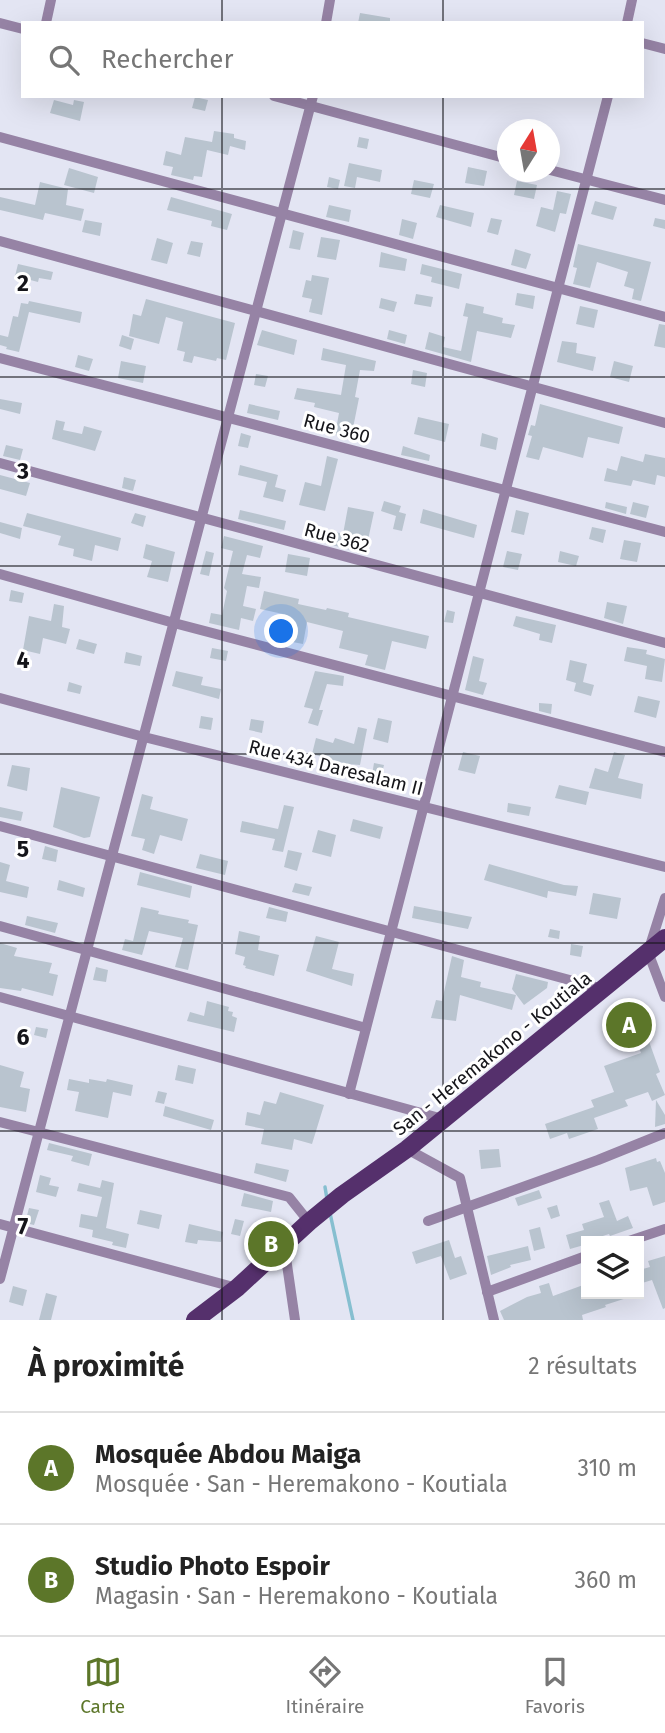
<!DOCTYPE html>
<html lang="fr">
<head>
<meta charset="utf-8">
<style>
	:root { --surface:#fff; --page:#f2f2f2; --text:#222; --muted:#767676; --line:#e0e0e0; --accent:#5c7629 }
	body { margin:0; font-family:"Fira Sans",sans-serif; background:var(--page); color:var(--text) }
	.controls { position:absolute; right:21px; bottom:21px; display:grid; overflow:hidden; border-radius:0px; box-shadow:0 7px 28px #0002 }
	.controls button { width:63px; height:63px; display:grid; place-items:center; padding:0; border:0; border-bottom:2px solid var(--line); background:var(--surface); color:var(--text); font:35px sans-serif }
	.compass { position:absolute; left:497px; top:119px; width:63px; height:63px; border-radius:50%; background:var(--surface); box-shadow:0 7px 28px #0002; rotate:11deg }
	.you { position:absolute; left:282px; top:632px; width:24px; height:24px; margin:-18px; border:5px solid #fff; border-radius:50%; background:#1a73e8; box-shadow:0 0 0 10px #1a73e833 }
	.badge { display:grid; place-items:center; width:46px; height:46px; border-radius:50%; background:var(--accent); color:#fff; font-size:23px; font-weight:700 }
	.pin { position:absolute; translate:-50% -50%; border:4px solid #fff; box-shadow:0 2px 7px #0006 }
	.list { margin:0; padding:0; list-style:none }
	h2 { display:flex; justify-content:space-between; align-items:center; height:91px; margin:0; padding:0 28px; font-size:30px }
	h2 small { font-size:23px; font-weight:400; color:var(--muted) }
	.list li { display:grid; grid-template-columns:46px 1fr auto; gap:21px; align-items:center; box-sizing:border-box; height:112px; padding:0 28px; border-top:2px solid var(--line) }
	.list b { display:block; font-size:26px; white-space:nowrap }
	.list p { margin:0; font-size:23px; white-space:nowrap; color:var(--muted) }
	.list em { font-size:23px; font-style:normal; color:var(--muted) }
	.icon { flex:none; width:38px; height:38px; fill:none; stroke:currentColor; stroke-width:2; stroke-linecap:round; stroke-linejoin:round }
	.map { position:relative; flex:none; width:665px; height:1320px; overflow:hidden }
	.search { position:absolute; background:var(--surface); box-shadow:0 7px 28px #0002; left:21px; right:21px; top:21px; height:77px; display:flex; align-items:center; gap:18px; box-sizing:border-box; padding:0 24px; border-radius:0px; color:var(--muted); font-size:26px }
	.sheet { height:315px; background:var(--surface) }
	nav { display:flex; justify-content:space-around; align-items:center; box-sizing:border-box; height:98px; border-top:2px solid var(--line); background:var(--surface); font-size:19px; color:var(--muted) }
	nav a { display:grid; justify-items:center; gap:4px }
	nav .on { color:var(--accent) }
	.map>svg:first-child { display:block }
</style>
</head>
<body>
<div class="map">
<svg width="665" height="1320" viewBox="0 0 665 1320">
	<rect width="100%" height="100%" fill="#e3e5f3"/>
	<g fill="none" stroke-linecap="round" stroke-linejoin="round">
		<g stroke="#86bfd0" stroke-width="3.5">
			<path d="M325,1187L327,1199"/>
			<path d="M330,1213L353,1320"/>
		</g>
	</g>
	<g fill="#b9c4cf">
		<path d="M360,13L390,18V23H358Z"/>
		<path d="M195,97L208,100L205,111L192,108Z"/>
		<path d="M54,100L73,105L74,100L84,102L80,121L50,113Z"/>
		<path d="M214,131L234,134V138L246,141L245,150L230,146L228,155L207,150L202,177L194,176L193,180L171,175L173,167L163,165L166,151L181,155L185,137L212,142Z"/>
		<path d="M359,137L369,139L367,149L357,147Z"/>
		<path d="M349,163L382,170L380,182L357,177L355,188L344,186Z"/>
		<path d="M468,167L487,171L484,186L465,183Z"/>
		<path d="M69,168L98,177L94,193L64,185Z"/>
		<path d="M329,177L340,180L338,189L327,187Z"/>
		<path d="M414,180L434,184L430,198L411,194Z"/>
		<path d="M517,181L537,185L534,199L514,195Z"/>
		<path d="M40,182L68,189L66,205L84,209L81,221L45,213L43,220L0,210V197L35,205Z"/>
		<path d="M557,191L571,194L566,214L560,213L555,232L536,226L541,207L553,210Z"/>
		<path d="M171,197L232,214L227,230L211,226L212,221L167,210Z"/>
		<path d="M595,201L617,207L613,220L591,214Z"/>
		<path d="M329,205L351,210L349,222L326,217Z"/>
		<path d="M440,205L474,213L471,227L436,217Z"/>
		<path d="M491,218L502,220L498,235L487,232Z"/>
		<path d="M655,218L665,220V229L653,226Z"/>
		<path d="M402,219L417,223L413,239L399,235Z"/>
		<path d="M85,220L102,223L100,236L82,232Z"/>
		<path d="M293,230L304,233L300,250L289,248Z"/>
		<path d="M321,237L340,240L336,260L317,257Z"/>
		<path d="M157,238L173,243L167,264L151,260Z"/>
		<path d="M191,241L203,243L200,257L187,254Z"/>
		<path d="M578,244L651,262L641,301L632,299L634,289L624,286L628,272L597,262L590,288L573,284L577,268L573,267Z"/>
		<path d="M515,249L531,254L526,269L511,265Z"/>
		<path d="M381,252L407,259L405,271L379,267Z"/>
		<path d="M18,264L53,272L51,280L39,278L38,282L15,276Z"/>
		<path d="M422,264L462,274L459,289L431,282L432,277L420,274Z"/>
		<path d="M312,275L329,278L322,315L309,312L312,299L302,297L306,280L311,281Z"/>
		<path d="M517,293L535,296L533,309L515,305Z"/>
		<path d="M416,294L433,297L431,307L414,304Z"/>
		<path d="M381,298L397,302L394,312L379,308Z"/>
		<path d="M146,299L235,323L226,360L217,358L216,361L194,356L192,363L183,361L185,352L177,350L183,322L166,317L159,344L129,336L133,314L141,316Z"/>
		<path d="M29,301L82,312L80,323L29,312L19,352L6,349L7,347L0,345V335L8,337L13,316L18,317L21,303L28,304Z"/>
		<path d="M466,303L484,307L483,313L503,318L502,323L515,325L511,338L477,331L471,362L425,349L429,332L445,337L443,347L461,351L468,317L463,316Z"/>
		<path d="M580,306L598,310L594,328L576,324Z"/>
		<path d="M659,324L665,325V348L654,346Z"/>
		<path d="M262,330L297,340L294,355L257,345Z"/>
		<path d="M389,330L407,335L405,344L387,339Z"/>
		<path d="M122,335L134,339L131,350L119,346Z"/>
		<path d="M562,341L577,343L576,353L596,357L593,371L557,362Z"/>
		<path d="M323,348L376,361L374,371L360,370L355,397L359,398L351,438L335,435L339,413L314,407L315,403L294,399L297,388L341,395L346,365L321,360Z"/>
		<path d="M78,355L93,359L89,371L75,367Z"/>
		<path d="M121,361L146,366L143,383L118,378Z"/>
		<path d="M614,361L633,366L629,382L610,377Z"/>
		<path d="M413,370L427,373L425,387L411,384Z"/>
		<path d="M256,374L268,376L265,387L254,385Z"/>
		<path d="M0,399L22,403L20,414L0,409Z"/>
		<path d="M249,404L280,411L278,420L247,413Z"/>
		<path d="M540,404L623,427L619,444L588,437L583,458L543,447L539,460L526,457L532,436L528,435L531,425L535,426Z"/>
		<path d="M418,417L449,424L445,442L414,434Z"/>
		<path d="M56,420L65,422L63,430L82,434L84,426L102,431L95,451L52,439Z"/>
		<path d="M241,433L251,436L248,448L238,446Z"/>
		<path d="M482,433L498,438L496,450L480,446Z"/>
		<path d="M6,445L23,449L20,460L3,456Z"/>
		<path d="M403,446L430,455L429,461L401,455Z"/>
		<path d="M645,454L665,458V477L657,475L655,485L633,480L631,486L604,481L607,468L617,471L621,456L643,462Z"/>
		<path d="M327,456L338,459L325,511L299,505L305,482L321,486Z"/>
		<path d="M240,465L278,475L275,487L286,490L283,502L263,497L267,482L238,475Z"/>
		<path d="M0,475L30,483L26,496L0,489Z"/>
		<path d="M124,477L136,480L133,491L122,488Z"/>
		<path d="M384,501L401,506L399,512L406,514L402,531L393,529L396,516L381,511Z"/>
		<path d="M606,502L627,507L626,514L605,508Z"/>
		<path d="M633,502L649,506L646,518L630,514Z"/>
		<path d="M348,507L374,512L365,554L325,543L329,530L343,534Z"/>
		<path d="M423,509L477,525L474,538L420,523Z"/>
		<path d="M240,510L286,521L284,530L238,519Z"/>
		<path d="M516,510L529,513L524,535L511,532Z"/>
		<path d="M27,513L121,538L118,551L95,545L92,561L73,556L74,549L58,545L61,536L23,526Z"/>
		<path d="M135,513L146,516L143,527L131,523Z"/>
		<path d="M0,522L22,528L20,539L0,533Z"/>
		<path d="M592,527L606,530L603,543L589,539Z"/>
		<path d="M224,536L263,546L260,558L247,555L242,574L261,577L259,588L247,586L243,606L256,609L253,621L241,618L239,630L209,623L211,613L222,615L227,591L224,588L233,551L221,548Z"/>
		<path d="M624,540L641,543L637,562L620,559Z"/>
		<path d="M146,544L175,552L168,582L147,577L152,561L143,558Z"/>
		<path d="M206,551L214,553L209,576L200,574Z"/>
		<path d="M507,551L522,554L518,570L503,567Z"/>
		<path d="M560,551L579,556L576,566L558,562Z"/>
		<path d="M288,554L310,558L307,576L285,572Z"/>
		<path d="M11,590L24,593L22,603L9,601Z"/>
		<path d="M264,591L299,599L298,604L326,610L327,608L349,613L348,617L429,636L426,649L392,641L385,670L365,665L368,655L339,648L343,631L307,622L303,644L277,639L283,614L260,609Z"/>
		<path d="M607,602L627,606L623,624L604,618Z"/>
		<path d="M54,604L64,606L62,627L70,629L66,644L43,638L40,654L23,650L29,616L51,621Z"/>
		<path d="M447,610L455,612L453,623L444,622Z"/>
		<path d="M516,616L556,625L552,643L539,640L540,634L513,626Z"/>
		<path d="M79,639L97,644L94,654L76,649Z"/>
		<path d="M627,647L647,650L646,654L665,659L662,682L645,679L647,666L624,661Z"/>
		<path d="M212,648L228,651L226,661L210,658Z"/>
		<path d="M126,652L142,656L140,666L124,663Z"/>
		<path d="M473,656L484,659L479,681L487,683L483,695L465,690Z"/>
		<path d="M570,660L587,664L583,682L594,685L591,696L574,691L576,683L566,680Z"/>
		<path d="M176,671L203,677L201,685L221,689L219,699L172,686Z"/>
		<path d="M315,671L344,676L343,686L327,684L319,710H323L318,726L308,723L313,709L304,707Z"/>
		<path d="M69,682L82,686L80,694L67,691Z"/>
		<path d="M638,696L660,701L656,718L634,712Z"/>
		<path d="M539,703L552,704L551,714L539,711Z"/>
		<path d="M201,716L213,718L211,730L199,728Z"/>
		<path d="M378,718L392,721L388,743L373,739Z"/>
		<path d="M251,719L264,721L262,733L249,730Z"/>
		<path d="M358,727L367,729L360,765L347,764L312,754L316,738L333,743L335,738L354,744Z"/>
		<path d="M463,752L480,756L475,774L458,770Z"/>
		<path d="M614,752L625,755L618,778L643,784L641,799L589,788L595,768L608,772Z"/>
		<path d="M374,763L384,765L381,777L372,775Z"/>
		<path d="M12,765L30,768L27,791L7,786Z"/>
		<path d="M559,785L589,792L586,805L555,798Z"/>
		<path d="M61,787L100,797L90,837L84,838L53,827Z"/>
		<path d="M142,794L153,797L150,809L188,819L182,841L160,835L154,854L142,850L145,839L131,836Z"/>
		<path d="M508,803L531,807L529,816L507,812Z"/>
		<path d="M284,805L294,807L283,852L272,850L275,839L240,832L242,821L278,829Z"/>
		<path d="M0,807L23,812L21,821L0,817Z"/>
		<path d="M353,819L383,827L380,839L350,831Z"/>
		<path d="M318,830L336,835L331,857L312,852Z"/>
		<path d="M45,846L58,850L56,862L42,859Z"/>
		<path d="M288,850L302,853L297,871L284,867Z"/>
		<path d="M200,854L228,861L225,875L196,868Z"/>
		<path d="M0,862L10,865L6,881L29,887L27,898L0,892Z"/>
		<path d="M489,864L564,885L578,886L576,896L548,891L547,898L484,880Z"/>
		<path d="M140,872L192,886L190,898L137,885Z"/>
		<path d="M59,880L85,888L83,897L57,890Z"/>
		<path d="M295,883L312,887L309,896L292,892Z"/>
		<path d="M593,893L621,898L617,919L589,914Z"/>
		<path d="M414,906L472,917L468,929L412,918Z"/>
		<path d="M141,907L159,911L158,914L189,920L188,923L198,925L188,970L175,967L183,938L149,931L142,955L122,950L125,939L133,941Z"/>
		<path d="M269,907L288,912L286,922L266,918Z"/>
		<path d="M27,916L58,923L55,933L25,925Z"/>
		<path d="M550,929L560,931L559,939L548,937Z"/>
		<path d="M239,931L260,936L258,950L279,955L274,976L245,968L246,966L243,965L245,957L235,954Z"/>
		<path d="M316,936L339,942L332,969L354,974L352,986L306,971Z"/>
		<path d="M0,943L17,948L14,956L52,963L49,973L58,975L53,996L22,988L21,991L0,988Z"/>
		<path d="M571,944L583,946L581,957L570,955Z"/>
		<path d="M452,956L464,960L461,977L481,982L480,987L516,995L512,1010L460,995L456,1021L431,1018L436,1000L442,1001Z"/>
		<path d="M96,967L108,970L106,982L93,980Z"/>
		<path d="M516,974L548,982L547,988L524,1005L512,989Z"/>
		<path d="M207,1001L229,1007L228,1011L233,1012L232,1016L237,1018L234,1032L187,1021L190,1012L204,1016Z"/>
		<path d="M628,1014L643,1034L646,1033L660,1072L656,1074L665,1095L652,1101L648,1092L625,1100L628,1106L594,1118L598,1129L569,1139L567,1133L550,1139L545,1124L594,1107L591,1100L614,1092L604,1066L641,1053L633,1031L627,1036L617,1024Z"/>
		<path d="M36,1027L48,1029L46,1038L34,1035Z"/>
		<path d="M0,1065L24,1072L20,1087L30,1089L26,1112L0,1107Z"/>
		<path d="M178,1065L196,1069L193,1084L175,1080Z"/>
		<path d="M69,1079L89,1083V1079L106,1082L107,1079L133,1085L131,1096L113,1092L108,1118L75,1111L79,1092L67,1090Z"/>
		<path d="M158,1091L167,1093L164,1104L155,1102Z"/>
		<path d="M280,1092L324,1105L312,1144L294,1139L292,1150L261,1144L264,1129L245,1125L247,1112L260,1115L264,1101L276,1104Z"/>
		<path d="M656,1100L665,1115V1124L655,1127Z"/>
		<path d="M165,1106L214,1120L211,1130L163,1116Z"/>
		<path d="M49,1143L92,1154L89,1166L71,1161L73,1156L47,1150Z"/>
		<path d="M499,1149L501,1167L481,1169L479,1150Z"/>
		<path d="M656,1158L657,1162L660,1161L665,1173V1202L653,1206L647,1187L630,1191L625,1168Z"/>
		<path d="M256,1163L289,1170L286,1182L254,1173Z"/>
		<path d="M40,1175L51,1178L49,1185L59,1187L56,1197L36,1192Z"/>
		<path d="M102,1180L114,1183L106,1228L129,1234L126,1248L112,1245L113,1242L92,1237L93,1230L79,1227L81,1214L97,1217L102,1197L77,1191L79,1183L100,1188Z"/>
		<path d="M539,1190L542,1198L518,1206L515,1198Z"/>
		<path d="M244,1193L273,1201L271,1212L241,1206Z"/>
		<path d="M609,1200L617,1221L628,1216L633,1228L610,1236L609,1234L584,1242V1245L570,1249L566,1235L584,1230L582,1224L604,1217L599,1203Z"/>
		<path d="M557,1205L560,1216L551,1219L547,1208Z"/>
		<path d="M29,1208L39,1210L34,1225L25,1223Z"/>
		<path d="M140,1210L162,1215L159,1229L137,1224Z"/>
		<path d="M235,1219L244,1221L240,1236L231,1234Z"/>
		<path d="M189,1224L223,1232L221,1242L198,1240L197,1244L185,1242Z"/>
		<path d="M540,1227L545,1248L534,1251L529,1230Z"/>
		<path d="M449,1240L455,1258L461,1256L467,1274L450,1280L441,1256L416,1264L412,1252Z"/>
		<path d="M528,1246L531,1260L510,1265L511,1267L491,1275L487,1256Z"/>
		<path d="M665,1256V1308L663,1309L652,1280L639,1284V1270L650,1267L648,1261Z"/>
		<path d="M549,1283L553,1296L586,1284V1294H598L599,1297L611,1294H633V1296L605,1305L606,1307L582,1315L583,1320H504L500,1311L527,1297L541,1293L539,1286Z"/>
		<path d="M13,1286L27,1290L23,1306L9,1302Z"/>
		<path d="M46,1293L57,1296L51,1320H39Z"/>
	</g>
	<g fill="none" stroke-linecap="round" stroke-linejoin="round">
		<g stroke="#9683a5" stroke-width="10">
			<path d="M0,23L23,29"/>
			<path d="M46,23L51,0"/>
			<path d="M326,23L330,0"/>
			<path d="M627,23L632,0"/>
			<path d="M642,43L665,49"/>
			<path d="M274,96L508,159"/>
			<path d="M0,137L665,317"/>
			<path d="M550,170L665,200"/>
			<path d="M0,241L665,423"/>
			<path d="M0,358L665,532"/>
			<path d="M0,463L665,643"/>
			<path d="M0,574L174,623L665,752"/>
			<path d="M0,698L144,737L665,867"/>
			<path d="M0,826L603,989"/>
			<path d="M665,898L648,952L665,997"/>
			<path d="M0,926L366,1028"/>
			<path d="M0,997L443,1119"/>
			<path d="M349,1094L608,96"/>
			<path d="M0,1122L289,1197L309,1222"/>
			<path d="M407,1149L460,1178L494,1320"/>
			<path d="M428,1221L598,1160L665,1133"/>
			<path d="M0,1224L237,1288"/>
			<path d="M629,1241L665,1229"/>
			<path d="M284,1244L295,1320"/>
			<path d="M0,1279L313,96"/>
			<path d="M487,1292L586,1256"/>
		</g>
		<path stroke="#55306c" stroke-width="18" d="M195,1320L237,1288L309,1222L342,1195L407,1149L665,938"/>
	</g>
	<path fill="none" stroke="#15151a" stroke-width="2" stroke-opacity="0.55" d="M222,0V23M443,0V23M222,96V1320M443,96V1320M0,189H665M0,377H665M0,566H665M0,754H665M0,943H665M0,1131H665"/>
	<g text-anchor="middle" stroke-width="6" stroke-linejoin="round" paint-order="stroke">
		<g font-size="19" fill="#15151a" stroke="#fff">
			<text transform="translate(337 428) rotate(15)" y="7">Rue 360</text>
			<text transform="translate(337 537) rotate(15)" y="7">Rue 362</text>
			<text transform="translate(336 767) rotate(14)" y="7">Rue 434 Daresalam II</text>
			<text transform="translate(492 1053) rotate(-39)" y="7">San - Heremakono - Koutiala</text>
		</g>
	</g>
	<g font-size="23" text-anchor="middle" font-weight="bold" fill="#15151a" stroke="#fff" stroke-width="6" stroke-linejoin="round" paint-order="stroke">
		<text x="23" y="291">2</text>
		<text x="23" y="479">3</text>
		<text x="23" y="668">4</text>
		<text x="23" y="857">5</text>
		<text x="23" y="1045">6</text>
		<text x="23" y="1234">7</text>
	</g>
</svg>
<div class="controls">
<button><svg class="icon" aria-label="layers" viewBox="0 0 24 24"><path d="M12 4l9 5-9 5-9-5zM3 14l9 5 9-5"/></svg></button>
</div>
<svg class="compass" viewBox="-18 -18 36 36"><path d="M0-13l5 13h-10z" fill="#e53935"/><path d="M0 13l5-13h-10z" fill="#767676"/></svg>
<div class="you"></div>
<div class="pin badge" style="left:629px;top:1025px">A</div>
<div class="pin badge" style="left:271px;top:1244px">B</div>
<div class="search"><svg class="icon" aria-label="search" viewBox="0 0 24 24"><circle cx="10" cy="10" r="6"/><path d="M15 15l6 6"/></svg>Rechercher</div>
</div>
<section class="sheet">
<h2>À proximité<small>2 résultats</small></h2>
<ul class="list">
<li><span class="badge">A</span><div><b>Mosquée Abdou Maiga</b><p>Mosquée · San - Heremakono - Koutiala</p></div><em>310 m</em></li>
<li><span class="badge">B</span><div><b>Studio Photo Espoir</b><p>Magasin · San - Heremakono - Koutiala</p></div><em>360 m</em></li>
</ul>
</section>
<nav>
<a class="on"><svg class="icon" aria-label="map" viewBox="0 0 24 24"><path d="M3 6l6-2 6 2 6-2v14l-6 2-6-2-6 2zM9 4v14M15 6v14"/></svg>Carte</a>
<a><svg class="icon" aria-label="directions" viewBox="0 0 24 24"><path d="M12 3l9 9-9 9-9-9zM9 14v-3h6M13 9l2 2-2 2"/></svg>Itinéraire</a>
<a><svg class="icon" aria-label="saved" viewBox="0 0 24 24"><path d="M7 4h10v16l-5-4-5 4z"/></svg>Favoris</a>
</nav>
</body>
</html>
